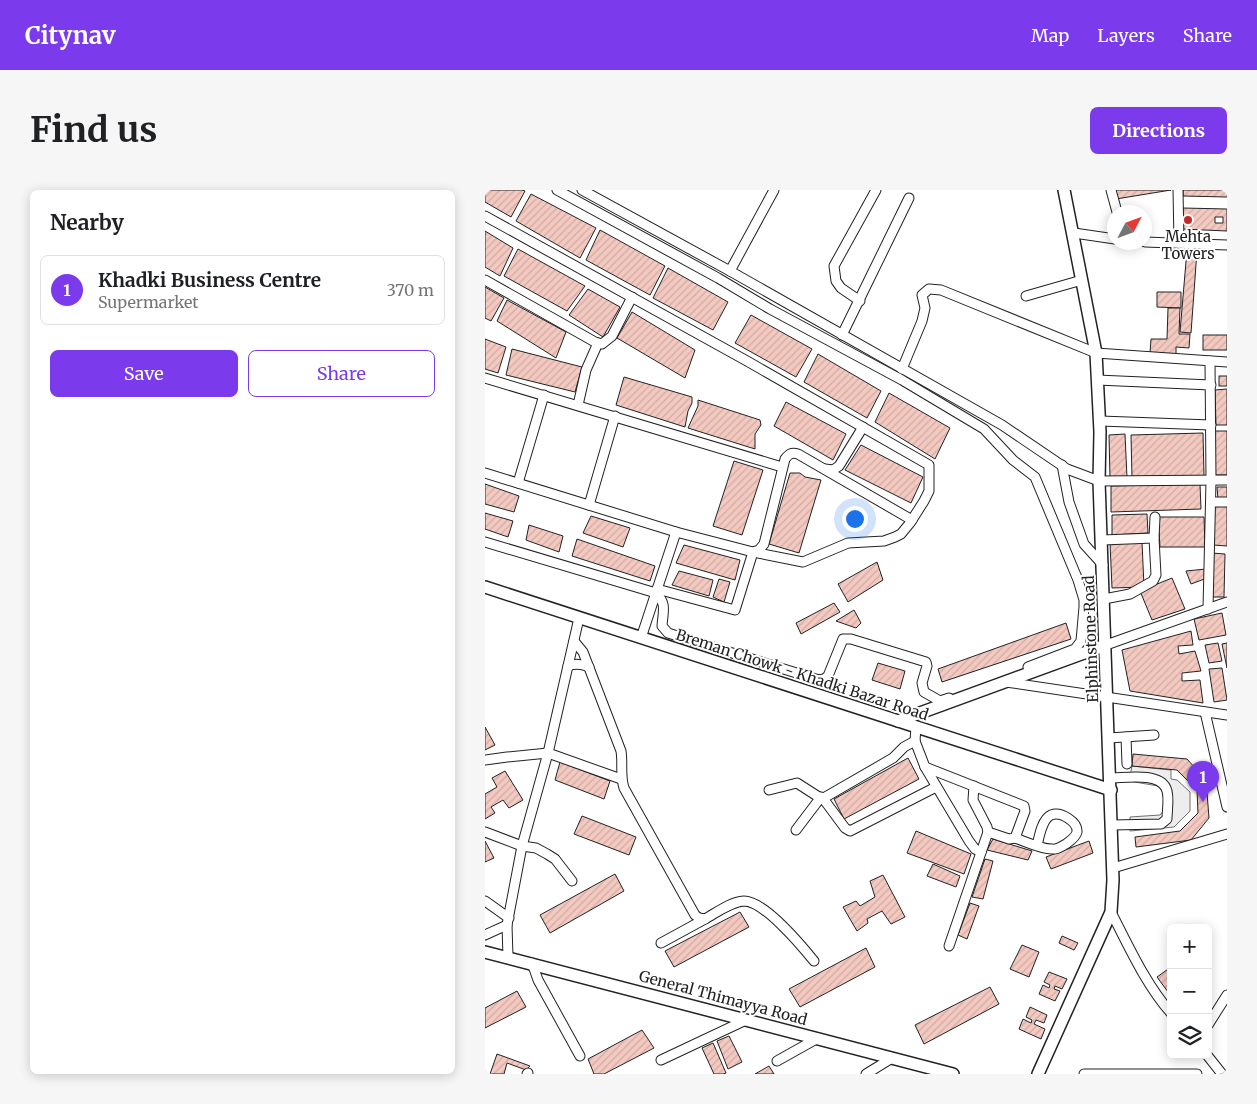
<!DOCTYPE html>
<html lang="en">
<head>
<meta charset="utf-8">
<style>
	:root { --surface:#fff; --page:#f6f6f6; --text:#202124; --muted:#757577; --line:#e0e0e0; --accent:#7c3aed }
	body { margin:0; font-family:Merriweather,serif; background:var(--page); color:var(--text) }
	.controls { position:absolute; right:15px; bottom:15px; display:grid; overflow:hidden; border-radius:8px; box-shadow:0 2px 12px #0003 }
	.controls button { width:45px; height:45px; display:grid; place-items:center; padding:0; border:0; border-bottom:1px solid var(--line); background:var(--surface); color:var(--text); font:25px sans-serif }
	.compass { position:absolute; left:622px; top:15px; width:45px; height:45px; border-radius:50%; background:var(--surface); box-shadow:0 2px 12px #0003; rotate:49deg }
	.you { position:absolute; left:369px; top:328px; width:18px; height:18px; margin:-12px; border:4px solid #fff; border-radius:50%; background:#1a73e8; box-shadow:0 0 0 8px #1a73e833 }
	.badge { display:grid; place-items:center; width:32px; height:32px; border-radius:50%; background:var(--accent); color:#fff; font-size:16px; font-weight:700 }
	.pin { position:absolute; translate:-50% -41px; filter:drop-shadow(0 1px 2px #0008) }
	.pin::after { content:''; position:absolute; top:26px; width:18px; height:15px; background:inherit; clip-path:polygon(0 0,100% 0,50% 100%) }
	.list { margin:0; padding:0; list-style:none }
	h2 { display:flex; justify-content:space-between; align-items:center; height:65px; margin:0; padding:0 20px; font-size:21px }
	h2 small { font-size:16px; font-weight:400; color:var(--muted) }
	.list li { display:grid; grid-template-columns:32px 1fr auto; gap:15px; align-items:center; box-sizing:border-box; height:70px; margin:0 10px 10px; padding:0 10px; border:1px solid var(--line); border-radius:8px }
	.list b { display:block; font-size:19px; white-space:nowrap }
	.list p { margin:0; font-size:16px; white-space:nowrap; color:var(--muted) }
	.list em { font-size:16px; font-style:normal; color:var(--muted) }
	.actions { display:flex; gap:10px; padding:15px 20px }
	.actions a { flex:1; padding:11px 0; border:1px solid var(--accent); border-radius:8px; text-align:center; font-size:18px; color:var(--accent) }
	.actions .main { background:var(--accent); color:#fff }
	.icon { flex:none; width:28px; height:28px; fill:none; stroke:currentColor; stroke-width:2; stroke-linecap:round; stroke-linejoin:round }
	.map { position:relative; flex:none; width:742px; height:884px; overflow:hidden; border-radius:8px }
	header { display:flex; align-items:center; gap:30px; box-sizing:border-box; height:70px; padding:0 25px; background:var(--accent); color:#fff }
	header strong { font-size:24px }
	nav { display:flex; gap:28px; margin-inline-start:auto; font-size:18px }
	.intro { display:flex; align-items:center; justify-content:space-between; box-sizing:border-box; height:120px; padding:0 30px }
	h1 { margin:0; font-size:35px }
	.button { padding:12px 22px; border-radius:8px; background:var(--accent); color:#fff; font-size:18px; font-weight:700 }
	main { display:flex; gap:30px; padding:0 30px }
	aside { flex:1; background:var(--surface); border-radius:8px; box-shadow:0 2px 12px #0003 }
	.map>svg:first-child { display:block }
</style>
</head>
<body>
<header>
<strong>Citynav</strong>
<nav><a>Map</a><a>Layers</a><a>Share</a></nav>
</header>
<div class="intro"><h1>Find us</h1><a class="button">Directions</a></div>
<main>
<aside>
<h2>Nearby<small></small></h2>
<ul class="list">
<li><span class="badge">1</span><div><b>Khadki Business Centre</b><p>Supermarket</p></div><em>370 m</em></li>
</ul>
<div class="actions"><a class="main">Save</a><a>Share</a></div>
</aside>
<div class="map">
<svg width="742" height="884" viewBox="0 0 742 884">
	<defs>
		<pattern id="building-hatch" width="6" height="6" patternUnits="userSpaceOnUse" patternTransform="scale(1.25)"><rect width="6" height="6" fill="#f3c9c0"/><path d="M-1 1l2-2M0 6l6-6M5 7l2-2" fill="none" stroke="#d0aca5"/></pattern>
	</defs>
	<rect width="100%" height="100%" fill="#fff"/>
	<path fill="#ededed" stroke="#6f6f6f" d="M647,576L686,580V589L692,590L705,602V621L689,637L645,641V627L675,625L680,619L679,604L673,596L644,591Z"/>
	<g fill="url(#building-hatch)" stroke="#222" fill-rule="evenodd">
		<path d="M0,0H37L40,1L26,27L0,12Z"/>
		<path d="M629,0H686L631,9Z"/>
		<path d="M698,0H742V7L698,6Z"/>
		<path d="M46,4L111,38L95,68L31,31Z"/>
		<path d="M698,18L742,19V41L697,39ZM730,27H738V33H730Z"/>
		<path d="M115,40L180,76L165,105L101,70Z"/>
		<path d="M0,41L28,58L15,86L0,77Z"/>
		<path d="M33,59L100,96L82,121L19,86Z"/>
		<path d="M702,60L712,61L706,143L695,142Z"/>
		<path d="M183,78L243,112L228,140L168,108Z"/>
		<path d="M0,97L19,108L6,131L0,128Z"/>
		<path d="M103,99L135,117L118,147L84,125Z"/>
		<path d="M672,102H696V118L672,117Z"/>
		<path d="M22,110L81,142L71,168L12,131Z"/>
		<path d="M683,118H695L694,144H705L704,158L691,157V165L665,163L666,149H682Z"/>
		<path d="M147,122L210,160L200,188L132,148Z"/>
		<path d="M266,125L327,159L311,187L250,153Z"/>
		<rect x="718" y="145" width="24" height="15"/>
		<path d="M0,149L21,157L13,183L0,179Z"/>
		<path d="M27,159L97,177L90,202L21,185Z"/>
		<path d="M333,164L396,201L382,228L319,192Z"/>
		<rect x="734" y="186" width="8" height="10"/>
		<path d="M139,187L207,207V213L203,221L200,237L131,215Z"/>
		<path d="M742,199V235H731L730,200Z"/>
		<path d="M404,203L465,238L450,269L390,232Z"/>
		<path d="M213,210L275,230L276,235L270,244V259L203,238L213,216Z"/>
		<path d="M301,212L361,244L348,270L289,236Z"/>
		<path d="M728,241H742V285H729Z"/>
		<path d="M718,243L719,286L647,288L646,245Z"/>
		<path d="M640,244L642,288L625,289L624,245Z"/>
		<path d="M376,255L438,287L426,313L360,280Z"/>
		<path d="M249,271L278,280L257,345L228,336Z"/>
		<path d="M305,283H315L320,287L336,290L314,363L284,354Z"/>
		<path d="M0,294L34,306L29,322L0,314Z"/>
		<path d="M715,294L716,319L626,322V296Z"/>
		<path d="M732,297H742V310H733Z"/>
		<path d="M729,313L742,314V356L728,355Z"/>
		<path d="M0,323L28,331L23,347L0,339Z"/>
		<path d="M662,324L663,343L627,345V325Z"/>
		<path d="M106,326L145,338L138,357L98,343Z"/>
		<path d="M673,327H719L720,357H675Z"/>
		<path d="M44,335L78,346L74,362L41,350Z"/>
		<path d="M92,349L170,376L165,391L87,366Z"/>
		<path d="M657,352L659,397L627,398L625,353Z"/>
		<path d="M199,355L255,370L250,390L191,373Z"/>
		<path d="M727,363L740,364L739,407H726Z"/>
		<path d="M392,372L398,390L363,412L353,394Z"/>
		<path d="M721,379L722,388L706,394L701,381Z"/>
		<path d="M194,381L228,390L224,406L187,395Z"/>
		<path d="M687,388L700,419L667,430L655,401Z"/>
		<path d="M234,389L245,392L239,412L228,407Z"/>
		<path d="M349,413L355,422L316,444L311,433Z"/>
		<path d="M369,420L376,433L371,438L351,431Z"/>
		<path d="M737,423L741,445L714,450L709,429Z"/>
		<path d="M581,433L586,449L457,492L453,479Z"/>
		<path d="M706,441L708,455L693,456L694,464L710,461L716,481L697,483V491L715,490L718,513L645,501L637,460Z"/>
		<path d="M733,453L737,471L724,473L720,455Z"/>
		<path d="M742,453V478L737,454Z"/>
		<path d="M393,473L420,481L415,499L387,490Z"/>
		<path d="M737,478L742,510L729,512L724,479Z"/>
		<path d="M0,537L10,555L0,560Z"/>
		<path d="M648,564L702,569L721,590L724,628L706,650L651,657L650,647L695,641L713,623L712,600L692,580L647,576Z"/>
		<path d="M423,568L434,589L359,629L349,609Z"/>
		<path d="M75,572L125,591L119,609L70,590Z"/>
		<path d="M20,581L38,610L24,618L18,610L6,617L10,623L0,629V604L12,597L7,588Z"/>
		<path d="M97,626L151,647L144,665L89,644Z"/>
		<path d="M431,641L486,664L479,684L422,663Z"/>
		<path d="M508,649L547,661L543,670L502,660Z"/>
		<path d="M0,651L9,668L0,672Z"/>
		<path d="M604,651L608,663L566,679L561,667Z"/>
		<path d="M500,669L508,671L498,709L487,707Z"/>
		<path d="M448,674L475,686L471,697L442,686Z"/>
		<path d="M130,684L139,701L65,743L55,725Z"/>
		<path d="M398,685L420,727L406,734L397,721L382,729L383,733L372,741L358,717L371,711L375,716L390,707L385,691Z"/>
		<path d="M485,713L494,716L482,749L473,745Z"/>
		<path d="M255,722L264,737L189,777L180,761Z"/>
		<path d="M577,746L593,753L589,760L574,753Z"/>
		<path d="M537,755L554,762L544,787L525,779Z"/>
		<path d="M381,758L390,777L315,817L304,799Z"/>
		<path d="M686,777V806L672,787Z"/>
		<path d="M564,782L582,789L577,799L570,796L569,799L575,801L570,811L554,804L558,795L564,798L565,795L559,792Z"/>
		<path d="M505,797L514,814L439,854L430,835Z"/>
		<path d="M32,801L41,817L0,838V818Z"/>
		<path d="M545,817L562,825L559,833L551,830L549,834L560,839L556,849L534,839L538,829L546,833L547,830L541,827Z"/>
		<path d="M157,840L169,858L119,884H109L103,869Z"/>
		<path d="M244,846L257,872L243,879L232,851Z"/>
		<path d="M228,853L241,883L238,884H229L217,858Z"/>
		<path d="M12,864L45,876L41,880L22,873L19,884H5Z"/>
		<path d="M284,876L289,884H270Z"/>
	</g>
	<g fill="none" stroke-linecap="round" stroke-linejoin="round">
		<g stroke="#222" stroke-width="11">
			<g id="minor">
				<path d="M72,0L233,88L285,119L417,190L499,239L528,270L550,287L593,390L599,410V417L596,451L590,459L543,477"/>
				<path d="M97,0L245,81L517,235L582,279L614,291L742,290"/>
				<path d="M626,0L632,22"/>
				<path d="M693,0L694,53"/>
				<path d="M0,26L262,171L444,275V301L439,311L425,333L416,344L410,347L399,351L363,353L318,372L268,362L250,420L172,399"/>
				<path d="M589,43L630,49"/>
				<path d="M660,52L742,55"/>
				<path d="M245,81L289,0"/>
				<path d="M0,90L110,152L117,154L127,146L147,107"/>
				<path d="M541,106L597,90"/>
				<path d="M375,111L356,98L351,91L349,76L391,0"/>
				<path d="M357,145L424,8"/>
				<path d="M417,179L437,131L440,118L437,105L444,99L456,100L611,163L742,172"/>
				<path d="M0,188L297,277"/>
				<path d="M612,190L726,195"/>
				<path d="M93,215L101,180L113,153"/>
				<path d="M615,231L726,235"/>
				<path d="M577,275L584,312L599,354L618,375"/>
				<path d="M340,279L348,280L354,276L378,237"/>
				<path d="M0,283L191,342L268,362L274,360L279,354L300,269C304,264 306,262 313,264L427,330"/>
				<path d="M33,293L59,205"/>
				<path d="M726,312H742"/>
				<path d="M104,315L130,226"/>
				<path d="M617,350L669,348L670,327"/>
				<path d="M0,352L171,403C182,414 178,421 177,436L183,443L334,490L339,489L343,486L358,449H366L441,472L442,476L437,493L439,502L455,511L464,508"/>
				<path d="M619,409L645,404L668,391L671,385L669,348"/>
				<path d="M723,419L726,291L725,171"/>
				<path d="M156,448L191,342"/>
				<path d="M89,451L98,462L136,561C138,573 135,586 139,598L210,725L214,728L220,729C231,723 245,712 259,711C279,711 316,755 329,771"/>
				<path d="M621,455L742,412"/>
				<path d="M83,476C90,473 97,474 104,477"/>
				<path d="M521,492L742,525"/>
				<path d="M720,522L742,617"/>
				<path d="M431,537L430,551L440,577L484,651L490,659L496,662"/>
				<path d="M641,547L642,574"/>
				<path d="M624,548L669,545"/>
				<path d="M0,570L22,567L63,563L136,589"/>
				<path d="M440,577L539,616L540,621L530,648L524,649L503,642"/>
				<path d="M625,588C640,588 673,582 681,598C685,606 682,620 682,629L676,634L627,635"/>
				<path d="M284,600L312,593L340,611L360,638L365,641L451,597"/>
				<path d="M337,609L408,568L419,557L430,551"/>
				<path d="M311,640L336,607"/>
				<path d="M0,642L37,656L51,658L62,664L70,669L87,691"/>
				<path d="M530,648C542,652 555,659 567,659C572,660 577,656 581,654C585,651 591,647 592,642C593,632 576,621 566,625C557,629 554,647 552,656"/>
				<path d="M628,678L742,644"/>
				<path d="M0,711L24,728"/>
				<path d="M626,722C643,755 661,795 686,823"/>
				<path d="M0,745L22,735"/>
				<path d="M176,753L220,729"/>
				<path d="M464,756L503,642L502,637L488,610L489,596"/>
				<path d="M23,767L22,735L37,656L63,563L94,428"/>
				<path d="M47,773L53,790L95,866"/>
				<path d="M723,835L742,805"/>
				<path d="M722,865L737,884"/>
				<path d="M176,870L261,830"/>
				<path d="M292,871L333,848"/>
				<path d="M42,884L43,883"/>
				<path d="M381,884L407,868"/>
				<path d="M599,884H712"/>
			</g>
		</g>
		<g stroke="#222" stroke-width="14">
			<g id="major">
				<path d="M0,397L626,600"/>
				<path d="M413,531L621,455"/>
				<path d="M0,762L468,884"/>
				<path d="M553,884L626,722L628,690L614,291L615,242L611,163L579,0"/>
			</g>
		</g>
		<use href="#minor" stroke="#fff" stroke-width="9"/>
		<use href="#major" stroke="#fff" stroke-width="11"/>
	</g>
	<circle fill="#c62828" stroke="#fff" stroke-width="2" cx="703" cy="30" r="5"/>
	<g text-anchor="middle" stroke-width="4" stroke-linejoin="round" paint-order="stroke">
		<g font-size="15" fill="#222" stroke="#fff">
			<text x="703" y="52">Mehta<tspan x="703" dy="17">Towers</tspan></text>
		</g>
		<g font-size="15" fill="#222" stroke="#fff">
			<text transform="translate(606 449) rotate(-92)" y="5">Elphinstone Road</text>
			<text transform="translate(317 485) rotate(18)" y="5">Breman Chowk - Khadki Bazar Road</text>
			<text transform="translate(238 808) rotate(15)" y="5">General Thimayya Road</text>
		</g>
	</g>
</svg>
<div class="controls">
<button>+</button>
<button>−</button>
<button><svg class="icon" aria-label="layers" viewBox="0 0 24 24"><path d="M12 4l9 5-9 5-9-5zM3 14l9 5 9-5"/></svg></button>
</div>
<svg class="compass" viewBox="-18 -18 36 36"><path d="M0-13l5 13h-10z" fill="#e53935"/><path d="M0 13l5-13h-10z" fill="#757577"/></svg>
<div class="you"></div>
<div class="pin badge" style="left:718px;top:612px">1</div>
</div>
</main>
</body>
</html>
